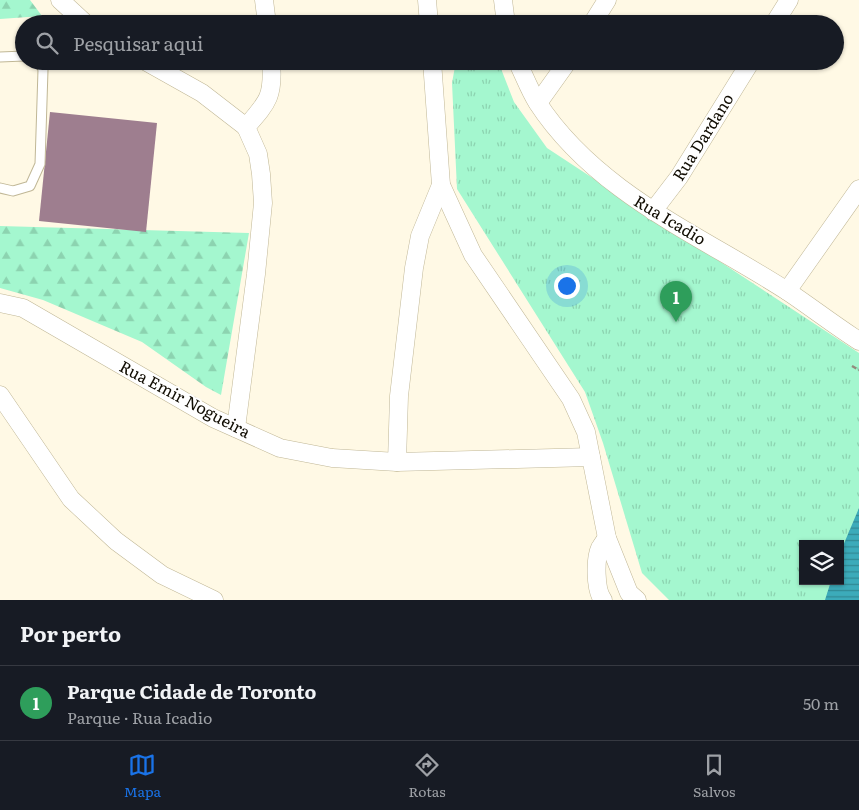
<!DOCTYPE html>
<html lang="pt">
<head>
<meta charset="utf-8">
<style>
	:root { --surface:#171b24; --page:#242831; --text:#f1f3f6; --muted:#9ea1a6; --line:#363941; --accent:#1a73e8 }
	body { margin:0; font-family:Literata,serif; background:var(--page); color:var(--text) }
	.controls { position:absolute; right:15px; bottom:15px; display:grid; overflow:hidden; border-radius:0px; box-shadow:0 1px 4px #0004 }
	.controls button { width:45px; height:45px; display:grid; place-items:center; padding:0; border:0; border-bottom:1px solid var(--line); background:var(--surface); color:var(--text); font:25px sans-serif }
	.you { position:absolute; left:566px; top:285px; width:18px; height:18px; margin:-12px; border:4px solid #fff; border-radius:50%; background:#1a73e8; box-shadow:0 0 0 8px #1a73e833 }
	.badge { display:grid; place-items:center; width:32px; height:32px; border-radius:50%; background:var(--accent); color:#fff; font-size:16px; font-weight:700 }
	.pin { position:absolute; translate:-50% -41px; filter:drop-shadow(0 1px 2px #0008) }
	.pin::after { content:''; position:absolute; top:26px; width:18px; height:15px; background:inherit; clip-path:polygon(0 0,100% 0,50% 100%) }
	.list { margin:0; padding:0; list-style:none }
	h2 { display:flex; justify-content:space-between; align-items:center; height:65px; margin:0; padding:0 20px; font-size:21px }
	h2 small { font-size:16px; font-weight:400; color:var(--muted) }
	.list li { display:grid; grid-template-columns:32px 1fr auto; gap:15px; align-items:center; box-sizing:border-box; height:75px; padding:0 20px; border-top:1px solid var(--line) }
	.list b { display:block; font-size:19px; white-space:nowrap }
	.list p { margin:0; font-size:16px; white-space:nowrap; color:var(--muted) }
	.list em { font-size:16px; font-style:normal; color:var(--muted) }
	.icon { flex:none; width:28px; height:28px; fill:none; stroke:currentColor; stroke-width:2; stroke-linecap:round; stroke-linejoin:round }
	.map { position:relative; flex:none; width:859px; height:600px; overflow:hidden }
	.search { position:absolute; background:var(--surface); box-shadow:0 1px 4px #0004; left:15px; right:15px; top:15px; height:55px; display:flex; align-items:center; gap:12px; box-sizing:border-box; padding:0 18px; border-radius:28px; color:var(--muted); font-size:19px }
	.sheet { height:140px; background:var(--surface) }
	nav { display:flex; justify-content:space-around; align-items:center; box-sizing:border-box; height:70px; border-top:1px solid var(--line); background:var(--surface); font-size:14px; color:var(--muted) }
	nav a { display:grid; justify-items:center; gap:2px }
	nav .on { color:var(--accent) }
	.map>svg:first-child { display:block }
</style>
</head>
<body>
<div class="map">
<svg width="859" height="600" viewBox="0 0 859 600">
	<defs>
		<pattern id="forest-firs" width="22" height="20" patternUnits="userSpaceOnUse" patternTransform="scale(1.25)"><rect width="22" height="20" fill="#a4f7cf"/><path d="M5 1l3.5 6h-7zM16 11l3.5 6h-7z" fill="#8cd3b0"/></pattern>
		<pattern id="park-tufts" width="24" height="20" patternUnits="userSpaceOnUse" patternTransform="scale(1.25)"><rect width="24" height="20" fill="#a4f7cf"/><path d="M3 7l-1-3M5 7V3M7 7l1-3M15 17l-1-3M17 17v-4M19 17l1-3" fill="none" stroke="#8cd3b0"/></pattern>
		<pattern id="water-rules" width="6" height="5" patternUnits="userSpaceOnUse" patternTransform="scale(1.25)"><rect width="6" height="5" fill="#3cabba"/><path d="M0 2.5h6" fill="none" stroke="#318a95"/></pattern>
	</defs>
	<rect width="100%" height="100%" fill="#fff9e5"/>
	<g fill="url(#forest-firs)">
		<path d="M0,0H30L42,16L0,19Z"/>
		<path d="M0,226L249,233L221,395L206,387L142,342L43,300L0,288Z"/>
	</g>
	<path fill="url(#park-tufts)" fill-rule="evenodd" d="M456,61H498L514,102L547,148L859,353V600H669L642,573L603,443L585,392L457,189L452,83ZM803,544H840V581H803Z"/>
	<path fill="url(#water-rules)" d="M859,508V600H825L831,581H840V553Z"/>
	<path fill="#9e7e8f" d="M50,112L157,123L146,232L39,221Z"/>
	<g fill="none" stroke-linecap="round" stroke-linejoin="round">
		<g stroke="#c0b796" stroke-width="11">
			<g id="lane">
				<path d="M0,57L24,56"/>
				<path d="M0,188L13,191L30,186L40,164L43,70L40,61"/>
			</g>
		</g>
		<g stroke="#c0b796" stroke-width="19">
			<g id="street">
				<path d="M60,0L86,24"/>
				<path d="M264,0L267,24"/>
				<path d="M427,0L429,24"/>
				<path d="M503,0L506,24"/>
				<path d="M592,24L607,0"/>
				<path d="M774,24L789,0"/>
				<path d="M145,61L202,93L246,127"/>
				<path d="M432,61L441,185L473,255L571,399L586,432L607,538L629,593L637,600"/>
				<path d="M517,61C524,75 529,89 537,102C596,193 700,235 787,291C811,307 834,325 859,341"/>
				<path d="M538,103L568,61"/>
				<path d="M653,211L679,177L751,61"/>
				<path d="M787,291L859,189"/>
				<path d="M0,303L23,308L213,418L280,448L332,458L397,462L591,457"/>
				<path d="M0,395L71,499L116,541L162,575L214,600"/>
				<path d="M236,428L256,274L263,203L261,174L258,154L246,127C268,102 274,96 271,61"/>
				<path d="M397,462L399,396L414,268L420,236L441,185"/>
				<path d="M603,600C595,590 595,559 600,548C602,545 604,541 607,538"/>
			</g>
		</g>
		<path stroke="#928c7d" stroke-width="2.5" stroke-dasharray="5 2.5" stroke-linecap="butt" d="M852,366L859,370"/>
		<use href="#lane" stroke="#fff" stroke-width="9"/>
		<use href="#street" stroke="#fff" stroke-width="18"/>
	</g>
	<g text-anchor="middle" stroke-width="4" stroke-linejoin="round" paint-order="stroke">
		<g font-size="16" fill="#110d03" stroke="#fff">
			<text transform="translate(703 137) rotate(-58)" y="6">Rua Dardano</text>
			<text transform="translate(670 220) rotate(31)" y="6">Rua Icadio</text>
			<text transform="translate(185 399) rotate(28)" y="6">Rua Emir Nogueira</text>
		</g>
	</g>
</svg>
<div class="controls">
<button><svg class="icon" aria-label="layers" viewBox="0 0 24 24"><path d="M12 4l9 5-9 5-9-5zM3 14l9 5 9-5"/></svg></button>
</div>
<div class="you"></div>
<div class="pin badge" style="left:676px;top:322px;background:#2e9e5b">1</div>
<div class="search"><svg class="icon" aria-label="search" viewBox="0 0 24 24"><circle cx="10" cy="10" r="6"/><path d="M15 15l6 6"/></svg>Pesquisar aqui</div>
</div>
<section class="sheet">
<h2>Por perto<small></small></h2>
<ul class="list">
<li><span class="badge" style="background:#2e9e5b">1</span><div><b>Parque Cidade de Toronto</b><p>Parque · Rua Icadio</p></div><em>50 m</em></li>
</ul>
</section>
<nav>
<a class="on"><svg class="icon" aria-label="map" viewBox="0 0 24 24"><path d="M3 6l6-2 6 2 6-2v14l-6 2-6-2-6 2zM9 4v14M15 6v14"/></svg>Mapa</a>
<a><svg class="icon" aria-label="directions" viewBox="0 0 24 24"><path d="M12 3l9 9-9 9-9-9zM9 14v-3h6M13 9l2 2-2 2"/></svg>Rotas</a>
<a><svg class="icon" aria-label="saved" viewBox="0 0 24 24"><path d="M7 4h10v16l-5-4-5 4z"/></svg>Salvos</a>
</nav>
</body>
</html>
